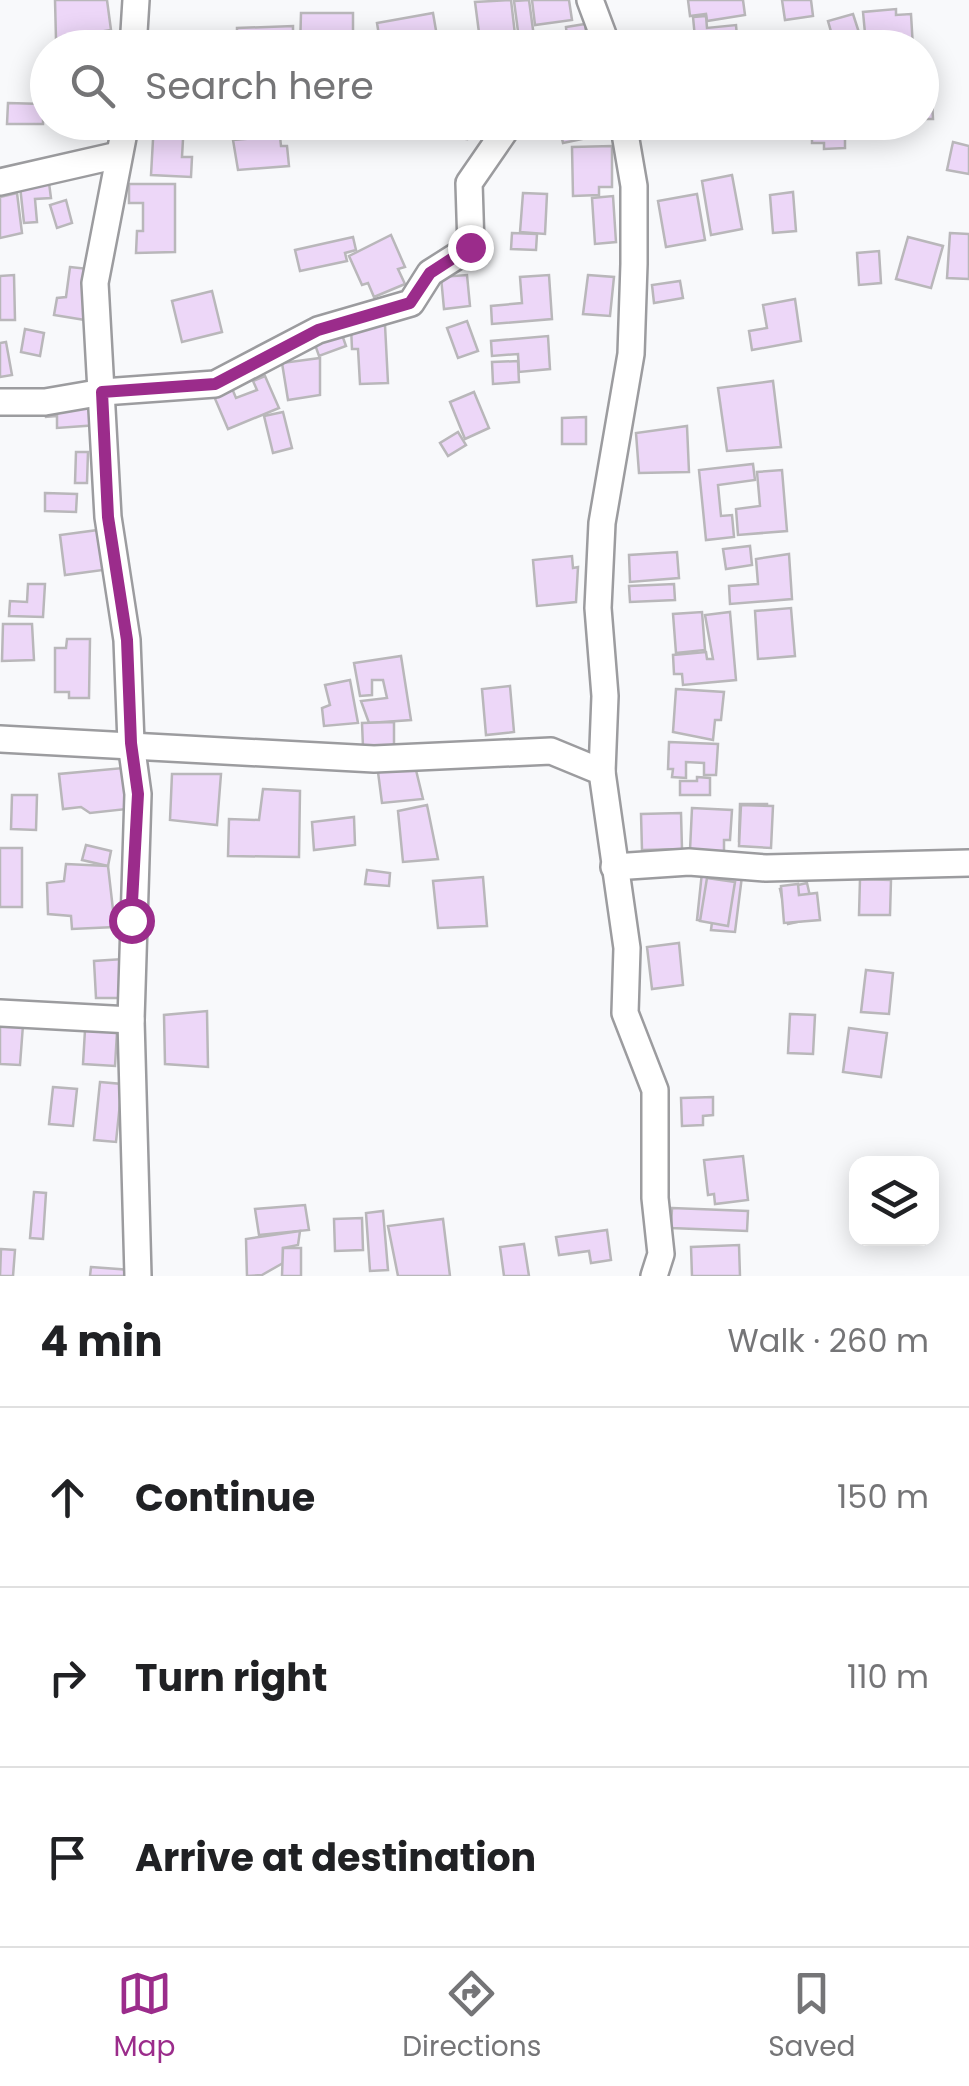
<!DOCTYPE html>
<html lang="en">
<head>
<meta charset="utf-8">
<style>
	:root { --surface:#fff; --page:#f2f2f2; --text:#202124; --muted:#757577; --line:#e0e0e0; --accent:#9b2c8b }
	body { margin:0; font-family:Poppins,sans-serif; background:var(--page); color:var(--text) }
	.controls { position:absolute; right:30px; bottom:30px; display:grid; overflow:hidden; border-radius:20px; box-shadow:0 5px 25px #0003 }
	.controls button { width:90px; height:90px; display:grid; place-items:center; padding:0; border:0; border-bottom:2px solid var(--line); background:var(--surface); color:var(--text); font:50px sans-serif }
	.stop { position:absolute; width:30px; height:30px; margin:-22px; border:8px solid #9b2c8b; border-radius:50%; background:#fff }
	.stop.end { background:#9b2c8b; border-color:#fff; box-shadow:0 2px 10px #0008 }
	.list { margin:0; padding:0; list-style:none }
	h2 { display:flex; justify-content:space-between; align-items:center; height:130px; margin:0; padding:0 40px; font-size:42px }
	h2 small { font-size:32px; font-weight:400; color:var(--muted) }
	.list li { display:grid; grid-template-columns:65px 1fr auto; gap:30px; align-items:center; box-sizing:border-box; height:180px; padding:0 40px; border-top:2px solid var(--line) }
	.list b { display:block; font-size:38px; white-space:nowrap }
	.list em { font-size:32px; font-style:normal; color:var(--muted) }
	.icon { flex:none; width:55px; height:55px; fill:none; stroke:currentColor; stroke-width:2; stroke-linecap:round; stroke-linejoin:round }
	.map { position:relative; flex:none; width:969px; height:1276px; overflow:hidden }
	.search { position:absolute; background:var(--surface); box-shadow:0 5px 25px #0003; left:30px; right:30px; top:30px; height:110px; display:flex; align-items:center; gap:25px; box-sizing:border-box; padding:0 35px; border-radius:55px; color:var(--muted); font-size:38px }
	.sheet { height:670px; background:var(--surface) }
	nav { display:flex; justify-content:space-around; align-items:center; box-sizing:border-box; height:140px; border-top:2px solid var(--line); background:var(--surface); font-size:28px; color:var(--muted) }
	nav a { display:grid; justify-items:center; gap:5px }
	nav .on { color:var(--accent) }
	.map>svg:first-child { display:block }
</style>
</head>
<body>
<div class="map">
<svg width="969" height="1276" viewBox="0 0 969 1276">
	<rect width="100%" height="100%" fill="#f8f9fb"/>
	<g fill="#edd7f8" stroke="#b9b7ba" stroke-width="2.5">
		<path d="M55,0H107L111,30L56,39Z"/>
		<path d="M511,0L516,43L481,48L475,2Z"/>
		<path d="M529,0L534,37L519,39L514,1Z"/>
		<path d="M532,0H569L572,20L535,25Z"/>
		<path d="M688,0H743L745,15L707,21L706,14L690,16Z"/>
		<path d="M782,0H811L813,16L785,20Z"/>
		<path d="M896,9V15L911,14L913,48H876L874,32L865,33L863,12Z"/>
		<path d="M301,13H353V48H300Z"/>
		<path d="M433,13L439,48H381L377,23Z"/>
		<path d="M853,14L864,48H845L840,33L832,35L828,21Z"/>
		<path d="M706,16L707,28L736,25L738,48H696L693,17Z"/>
		<path d="M585,24L588,48H568L566,27Z"/>
		<path d="M293,26V48H237V28Z"/>
		<path d="M931,81L933,119H922V82Z"/>
		<path d="M8,103L43,104V124H7Z"/>
		<path d="M154,122H184L182,157H192L191,177L151,175Z"/>
		<path d="M231,122H292L293,134L277,135V124L231,128Z"/>
		<path d="M366,122H383V137L366,138Z"/>
		<path d="M435,122H469L467,139L433,134Z"/>
		<path d="M558,122H599L601,135L563,143Z"/>
		<path d="M708,122H760L761,126L733,131L732,124L709,128Z"/>
		<path d="M845,127V148L824,149V143H812V128Z"/>
		<path d="M280,136L281,146H287L289,166L238,170L233,140Z"/>
		<path d="M953,142L969,146V174L947,170Z"/>
		<path d="M612,146V187H599V195L573,196L572,147Z"/>
		<path d="M732,175L742,229L711,235L702,181Z"/>
		<path d="M49,183L51,198L35,199L37,222L24,223L20,186Z"/>
		<path d="M129,184H175V252L136,253L137,231H143V203H129Z"/>
		<path d="M793,192L796,231L773,233L770,195Z"/>
		<path d="M17,193L22,233L0,238V197Z"/>
		<path d="M523,193L547,194L545,234L520,232Z"/>
		<path d="M697,194L705,240L666,247L658,201Z"/>
		<path d="M613,196L616,242L595,244L592,198Z"/>
		<path d="M66,200L72,223L57,228L50,205Z"/>
		<path d="M512,233L537,234L536,250L511,249Z"/>
		<path d="M950,233L969,234V279L947,278Z"/>
		<path d="M391,235L405,267L398,269L405,284L374,297L368,283L362,285L349,256Z"/>
		<path d="M353,237L356,250L345,253L347,261L300,271L295,250Z"/>
		<path d="M908,237L943,246L931,288L896,279Z"/>
		<path d="M879,251L881,283L859,285L857,253Z"/>
		<path d="M70,267L89,269L85,320L54,315L57,298L66,297Z"/>
		<path d="M14,275L15,320H0V276Z"/>
		<path d="M467,275L470,306L444,309L441,277Z"/>
		<path d="M549,275L552,319L492,324L491,306L522,303L520,277Z"/>
		<path d="M588,275L614,277L610,316L583,314Z"/>
		<path d="M680,281L683,298L654,303L652,285Z"/>
		<path d="M212,291L222,332L182,342L172,301Z"/>
		<path d="M795,299L801,341L752,350L749,331L767,328L763,305Z"/>
		<path d="M467,321L478,351L458,358L447,328Z"/>
		<path d="M385,325L388,383L360,384L358,349H352L351,327Z"/>
		<path d="M25,329L44,333L40,356L21,352Z"/>
		<path d="M340,329L346,346L319,356L313,339Z"/>
		<path d="M548,336L550,369L519,372L518,354L492,356L491,341Z"/>
		<path d="M6,342L12,375L0,377V343Z"/>
		<path d="M320,358V395L288,400L282,363Z"/>
		<path d="M518,361L519,382L493,384L492,362Z"/>
		<path d="M265,376L279,408L228,429L213,394L231,386L236,398L257,390L253,381Z"/>
		<path d="M773,381L781,447L727,451L718,388Z"/>
		<path d="M474,392L489,428L465,439L450,402Z"/>
		<path d="M96,398L98,425L57,428V416L46,417L45,406Z"/>
		<path d="M283,412L292,448L273,453L264,416Z"/>
		<path d="M586,417V444H562V418Z"/>
		<path d="M687,426L689,472L639,473L636,433Z"/>
		<path d="M458,432L466,445L448,456L440,443Z"/>
		<path d="M76,452H88L87,483H75Z"/>
		<path d="M753,464L755,480L718,485L721,516L732,515L734,537L706,540L699,470Z"/>
		<path d="M782,470L787,531L738,535L736,509L760,506L757,472Z"/>
		<path d="M45,493L77,494L76,512L45,511Z"/>
		<path d="M98,530L103,570L65,575L60,535Z"/>
		<path d="M750,546L752,565L726,569L723,549Z"/>
		<path d="M677,552L679,578L630,582L629,555Z"/>
		<path d="M789,554L792,599L730,604L729,586L758,584L756,559Z"/>
		<path d="M572,556L573,568L578,567L576,602L537,606L533,560Z"/>
		<path d="M28,584H45L43,617L9,616L10,601L27,602Z"/>
		<path d="M674,584L675,600L630,602L629,586Z"/>
		<path d="M791,608L795,656L758,659L755,611Z"/>
		<path d="M702,612L705,650L676,653L673,614Z"/>
		<path d="M730,612L736,680L683,685L682,674H674L673,655L706,652L707,659H713L705,615Z"/>
		<path d="M3,624H32L34,660L2,661Z"/>
		<path d="M67,639H90L89,698H69V692H55V648H66Z"/>
		<path d="M401,656L411,720L369,723L361,701L387,698L383,680H372V695L360,696L354,663Z"/>
		<path d="M350,680L358,723L324,726L322,708L330,705L325,685Z"/>
		<path d="M510,686L514,732L486,735L482,689Z"/>
		<path d="M676,689L724,692L721,720H715L713,740L673,732Z"/>
		<path d="M394,722V746L363,747L362,723Z"/>
		<path d="M669,742L718,744L716,775H704V763L686,762V778L672,777L673,769H668Z"/>
		<path d="M415,766L423,799L382,803L378,772Z"/>
		<path d="M123,768L127,809L90,813L81,807L63,809L59,774Z"/>
		<path d="M172,774H221L217,825L170,820Z"/>
		<path d="M697,777L710,778V795H680V781H697Z"/>
		<path d="M263,789L300,791L299,857L228,856L229,819L259,820Z"/>
		<path d="M12,795H37L36,830L11,829Z"/>
		<path d="M740,804H767L766,842L739,841Z"/>
		<path d="M427,805L438,859L403,862L398,811Z"/>
		<path d="M741,805L773,806L771,848L739,846Z"/>
		<path d="M692,808L732,810L730,840H724V852L690,850Z"/>
		<path d="M681,813L682,849L642,850L641,814Z"/>
		<path d="M354,817L355,845L314,850L312,822Z"/>
		<path d="M86,845L111,851L108,866L82,860Z"/>
		<rect x="0" y="848" width="22" height="59"/>
		<path d="M66,864L108,866L115,927L72,929L71,916L48,914L47,883L64,881Z"/>
		<path d="M367,870L390,873L389,886L365,884Z"/>
		<path d="M702,872L742,876L735,932L711,930L712,922L697,920Z"/>
		<path d="M483,877L487,926L438,928L433,881Z"/>
		<path d="M707,878L735,882L728,926L700,921Z"/>
		<path d="M860,879L891,880L890,915H859Z"/>
		<path d="M807,883L815,918L788,924L780,889Z"/>
		<path d="M798,884L799,895L817,893L820,920L784,923L781,886Z"/>
		<path d="M679,943L683,985L652,989L647,947Z"/>
		<path d="M123,959L125,998H96L94,961Z"/>
		<path d="M866,970L893,973L889,1014L861,1012Z"/>
		<path d="M207,1011L208,1067L165,1064L164,1015Z"/>
		<path d="M790,1014L815,1015L813,1054L788,1053Z"/>
		<path d="M0,1023L23,1025L20,1065L0,1064Z"/>
		<path d="M849,1028L887,1033L881,1077L843,1072Z"/>
		<path d="M85,1030L117,1032L115,1066L83,1064Z"/>
		<path d="M100,1082L122,1084L116,1142L94,1140Z"/>
		<path d="M53,1087L77,1089L73,1126L49,1124Z"/>
		<path d="M713,1097V1115L703,1116V1125L682,1126L681,1098Z"/>
		<path d="M743,1156L748,1200L715,1204L714,1194L708,1195L704,1160Z"/>
		<path d="M34,1192L46,1193L43,1239L30,1238Z"/>
		<path d="M305,1205L309,1230L259,1235L255,1209Z"/>
		<path d="M672,1208L748,1211L747,1231L671,1228Z"/>
		<path d="M383,1211L388,1270L370,1271L366,1213Z"/>
		<path d="M362,1218L363,1250L335,1251L334,1219Z"/>
		<path d="M443,1219L450,1276H398L388,1226Z"/>
		<path d="M607,1230L611,1260L591,1263L589,1251L559,1255L556,1237Z"/>
		<path d="M300,1231L298,1245L283,1248V1263L262,1275L247,1276L246,1239Z"/>
		<path d="M524,1244L529,1276H504L500,1247Z"/>
		<path d="M739,1245L740,1276H692L691,1247Z"/>
		<path d="M283,1248H301V1276H282Z"/>
		<path d="M1,1249L15,1250L13,1276H0Z"/>
		<path d="M91,1267L131,1270V1276H90Z"/>
	</g>
	<g fill="none" stroke-linecap="round" stroke-linejoin="round">
		<g stroke="#9c9c9f" stroke-width="30">
			<g id="street">
				<path d="M590,0L608,48"/>
				<path d="M133,48L136,0"/>
				<path d="M126,122L95,283L108,517L127,640L131,743L138,794L131,1020L138,1276"/>
				<path d="M0,182L118,155"/>
				<path d="M0,402H45L103,392L215,384L318,330L411,303L430,273L471,247L469,183L511,122"/>
				<path d="M0,739L374,759L551,751L602,772L627,948L625,1013L655,1090V1198L661,1254L654,1276"/>
				<path d="M602,772L605,696L598,608L602,523L631,354L634,264V186L623,122"/>
				<path d="M614,867L689,862L766,868L969,863"/>
				<path d="M0,1013L131,1020"/>
			</g>
		</g>
		<use href="#street" stroke="#fff" stroke-width="25"/>
	</g>
	<g fill="none" stroke-linecap="round" stroke-linejoin="round">
		<path stroke="#9b2c8b" stroke-width="12" d="M131,920L138,794L131,743L127,640L108,517L102,392L215,384L318,330L410,303L430,273L470,247"/>
	</g>
</svg>
<div class="controls">
<button><svg class="icon" aria-label="layers" viewBox="0 0 24 24"><path d="M12 4l9 5-9 5-9-5zM3 14l9 5 9-5"/></svg></button>
</div>
<div class="stop" style="left:131px;top:920px"></div>
<div class="stop end" style="left:470px;top:247px"></div>
<div class="search"><svg class="icon" aria-label="search" viewBox="0 0 24 24"><circle cx="10" cy="10" r="6"/><path d="M15 15l6 6"/></svg>Search here</div>
</div>
<section class="sheet">
<h2>4 min<small>Walk · 260 m</small></h2>
<ul class="list">
<li><svg class="icon" aria-label="ahead" viewBox="0 0 24 24"><path d="M12 20V5M6 11l6-6 6 6"/></svg><div><b>Continue</b></div><em>150 m</em></li>
<li><svg class="icon" aria-label="right" viewBox="0 0 24 24"><path d="M7 20v-9h11M14 6l5 5-5 5"/></svg><div><b>Turn right</b></div><em>110 m</em></li>
<li><svg class="icon" aria-label="arrive" viewBox="0 0 24 24"><path d="M6 21V4h12l-3 4 3 4H6"/></svg><div><b>Arrive at destination</b></div></li>
</ul>
</section>
<nav>
<a class="on"><svg class="icon" aria-label="map" viewBox="0 0 24 24"><path d="M3 6l6-2 6 2 6-2v14l-6 2-6-2-6 2zM9 4v14M15 6v14"/></svg>Map</a>
<a><svg class="icon" aria-label="directions" viewBox="0 0 24 24"><path d="M12 3l9 9-9 9-9-9zM9 14v-3h6M13 9l2 2-2 2"/></svg>Directions</a>
<a><svg class="icon" aria-label="saved" viewBox="0 0 24 24"><path d="M7 4h10v16l-5-4-5 4z"/></svg>Saved</a>
</nav>
</body>
</html>
